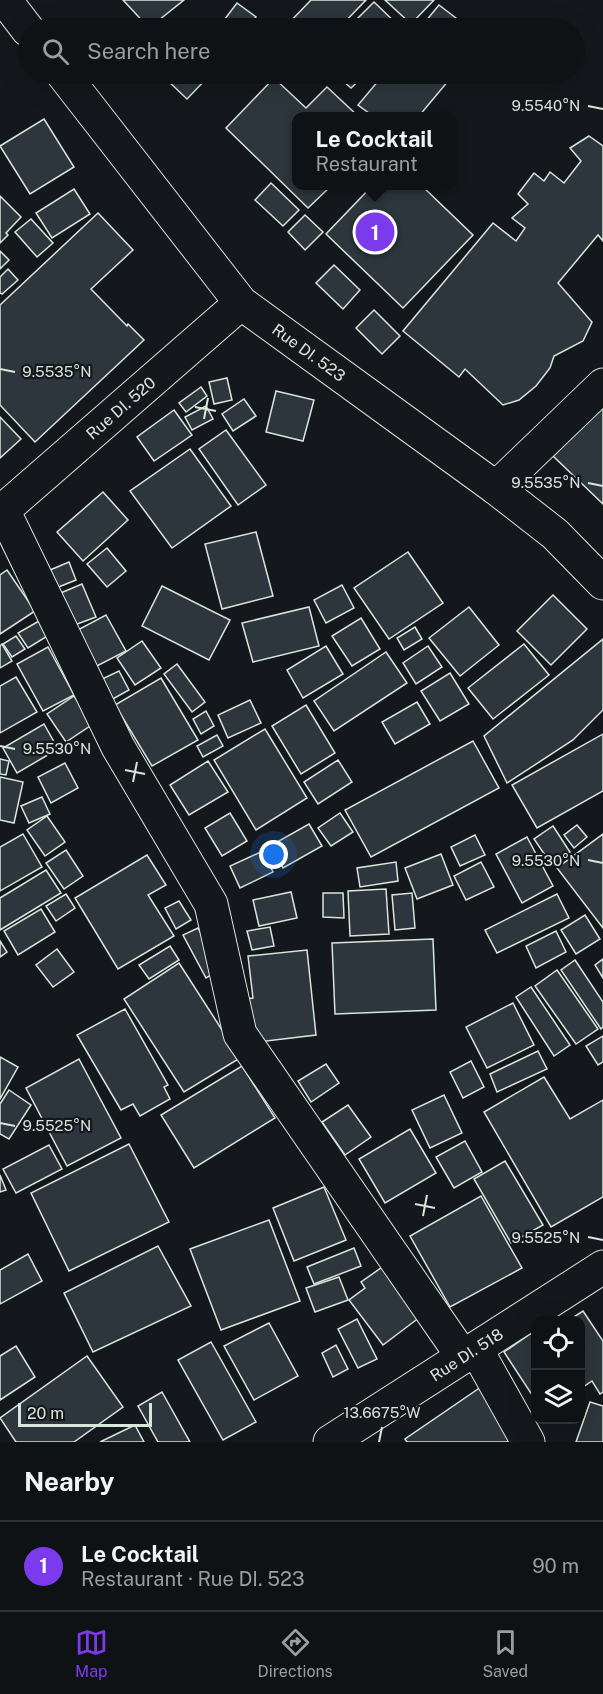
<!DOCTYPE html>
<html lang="en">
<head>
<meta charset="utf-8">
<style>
	:root { --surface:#0f1215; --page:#1d2022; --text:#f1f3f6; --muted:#9b9ea0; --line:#2f3234; --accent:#7c3aed }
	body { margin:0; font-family:"Public Sans",sans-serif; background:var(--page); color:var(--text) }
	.controls { position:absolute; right:18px; bottom:18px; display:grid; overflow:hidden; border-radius:12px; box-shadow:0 6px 24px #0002 }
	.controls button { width:54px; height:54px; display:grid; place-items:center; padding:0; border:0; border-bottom:2px solid var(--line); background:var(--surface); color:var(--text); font:30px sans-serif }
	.scale { position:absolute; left:18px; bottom:15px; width:134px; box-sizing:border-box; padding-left:6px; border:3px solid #d8e6dc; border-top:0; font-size:16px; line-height:21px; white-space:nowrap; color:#d8e6dc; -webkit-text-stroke:4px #14181c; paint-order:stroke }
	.you { position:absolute; left:274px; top:855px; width:21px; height:21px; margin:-15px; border:4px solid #fff; border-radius:50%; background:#1a73e8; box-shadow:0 0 0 9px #1a73e833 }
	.badge { display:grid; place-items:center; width:39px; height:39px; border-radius:50%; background:var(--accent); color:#fff; font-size:20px; font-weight:700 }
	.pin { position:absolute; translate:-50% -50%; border:3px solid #fff; box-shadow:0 2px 6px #0006 }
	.popup { position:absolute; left:292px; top:112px; width:165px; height:78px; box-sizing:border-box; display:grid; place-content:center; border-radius:12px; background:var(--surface); filter:drop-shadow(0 2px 4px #0005); font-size:20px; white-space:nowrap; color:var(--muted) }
	.popup b { font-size:22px; color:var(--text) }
	.popup::after { content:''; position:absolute; left:50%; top:100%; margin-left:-12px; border:12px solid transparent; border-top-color:var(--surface) }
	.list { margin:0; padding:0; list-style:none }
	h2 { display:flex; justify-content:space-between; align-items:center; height:78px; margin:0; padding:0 24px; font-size:26px }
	h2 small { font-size:20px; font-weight:400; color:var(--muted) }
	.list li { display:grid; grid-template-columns:39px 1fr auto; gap:18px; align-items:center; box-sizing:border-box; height:90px; padding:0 24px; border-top:2px solid var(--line) }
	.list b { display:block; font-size:22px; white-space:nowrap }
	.list p { margin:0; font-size:20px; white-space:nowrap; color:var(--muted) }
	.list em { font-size:20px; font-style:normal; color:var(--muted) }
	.icon { flex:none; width:33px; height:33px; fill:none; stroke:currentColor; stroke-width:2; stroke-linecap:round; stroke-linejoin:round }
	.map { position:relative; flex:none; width:603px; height:1442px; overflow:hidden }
	.search { position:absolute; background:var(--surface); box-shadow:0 6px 24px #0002; left:18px; right:18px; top:18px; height:66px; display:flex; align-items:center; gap:15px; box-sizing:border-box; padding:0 21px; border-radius:33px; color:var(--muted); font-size:22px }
	.sheet { height:168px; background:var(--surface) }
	nav { display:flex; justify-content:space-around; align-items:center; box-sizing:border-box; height:84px; border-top:2px solid var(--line); background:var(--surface); font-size:16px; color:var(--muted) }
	nav a { display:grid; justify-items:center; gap:3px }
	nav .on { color:var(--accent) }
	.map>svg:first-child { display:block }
</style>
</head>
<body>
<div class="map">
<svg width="603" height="1442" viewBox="0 0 603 1442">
	<rect width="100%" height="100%" fill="#14181c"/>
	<g fill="#2c363c" stroke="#d8e6dc" stroke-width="1.5">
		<path d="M123,0H184L149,28Z"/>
		<path d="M311,0H366L339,28H284Z"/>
		<path d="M385,0H434L411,24Z"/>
		<path d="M374,2L401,28H348Z"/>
		<path d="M237,3L256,17L248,28H218Z"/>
		<path d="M439,5L469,28H420Z"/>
		<path d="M168,74H211L187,99L164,77Z"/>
		<path d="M335,74H366L351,88Z"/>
		<path d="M384,74H454L419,116H373L358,105Z"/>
		<path d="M274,78L306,108L327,87L358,116H297V186H331L308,208L226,128Z"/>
		<path d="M44,119L74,167L30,194L0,146Z"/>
		<path d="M589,136L603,146V241L598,235L558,283L592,322L583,341L554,356L550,368L536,386L519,400L503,405L465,369L459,377L403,331L493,223L516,241L525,228L512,218L528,204L518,194L534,173L544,181L550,172L564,183L581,161L570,148Z"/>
		<path d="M271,183L299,210L283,226L255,200Z"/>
		<path d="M372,186H422L473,235L403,308L326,234Z"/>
		<path d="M74,189L90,214L52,238L36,213Z"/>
		<path d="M0,196L21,217L6,233L8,235L0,243Z"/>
		<path d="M98,213L133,250L91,289L127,326L128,324L144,340L35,442L0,405V305Z"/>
		<path d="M305,215L323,232L305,250L288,232Z"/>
		<path d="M31,219L53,243L37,257L15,232Z"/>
		<path d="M0,251L9,260L0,269Z"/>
		<path d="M334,265L360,290L343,309L316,283Z"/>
		<path d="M8,269L18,280L2,294L0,293V277Z"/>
		<path d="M374,310L400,336L382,354L356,328Z"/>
		<path d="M227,378L232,400L214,404L209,382Z"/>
		<path d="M201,387L207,396L186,412L179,403Z"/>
		<path d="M276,391L314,400L303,441L266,432Z"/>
		<path d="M244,399L256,416L233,431L222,414Z"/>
		<path d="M603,405V504L553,456Z"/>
		<path d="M206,406L213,419L192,430L185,417Z"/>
		<path d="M174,410L192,435L154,461L137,437Z"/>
		<path d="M0,417L21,439L0,458Z"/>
		<path d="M226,430L266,485L238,505L199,449Z"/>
		<path d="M190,449L231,506L172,548L130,491Z"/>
		<path d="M103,492L128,520L83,561L57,532Z"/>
		<path d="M256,532L273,596L222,609L205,544Z"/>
		<path d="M107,548L126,571L107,587L87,564Z"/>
		<path d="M408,552L443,603L389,639L354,588Z"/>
		<path d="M69,562L76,580L51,590L43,573Z"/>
		<path d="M7,570L35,611L0,634V575Z"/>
		<path d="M82,584L96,617L69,627L56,595Z"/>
		<path d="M342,585L354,608L326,623L314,600Z"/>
		<path d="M162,586L230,620L209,660L142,626Z"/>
		<path d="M553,595L587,629L551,665L517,631Z"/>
		<path d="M309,607L319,646L253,662L242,623Z"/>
		<path d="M469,607L499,645L460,676L429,638Z"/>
		<path d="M106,615L126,651L91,669L72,633Z"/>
		<path d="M361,618L380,649L352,666L332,636Z"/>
		<path d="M39,621L49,635L28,648L18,633Z"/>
		<path d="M415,627L422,639L404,650L397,638Z"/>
		<path d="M16,636L25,649L12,657L3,644Z"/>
		<path d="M603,639V710L573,740L507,783L484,736Z"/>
		<path d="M142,641L161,668L135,685L117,658Z"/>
		<path d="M2,644L12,661L0,668V646Z"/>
		<path d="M524,644L549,675L493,719L468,688Z"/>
		<path d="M326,646L343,674L303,698L287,670Z"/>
		<path d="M428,646L442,667L416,684L403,663Z"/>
		<path d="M48,647L74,695L43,711L17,664Z"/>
		<path d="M386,652L407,683L334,731L314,701Z"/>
		<path d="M177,664L205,702L192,712L164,674Z"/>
		<path d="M119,671L129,690L111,700L100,680Z"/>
		<path d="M450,673L469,704L440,721L421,691Z"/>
		<path d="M16,677L37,712L0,733V686Z"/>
		<path d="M161,678L198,740L152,766L115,705Z"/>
		<path d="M74,696L93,724L66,742L47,714Z"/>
		<path d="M250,700L261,723L228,738L218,715Z"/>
		<path d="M417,702L430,724L395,744L382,722Z"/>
		<path d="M306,705L335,753L301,774L272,726Z"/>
		<path d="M206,711L214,726L201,734L193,719Z"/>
		<path d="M44,724L58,749L17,773L3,748Z"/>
		<path d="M265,729L307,798L256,830L214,760Z"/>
		<path d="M603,734V791L537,828L512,785Z"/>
		<path d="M217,735L223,746L203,757L197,746Z"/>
		<path d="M473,741L499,788L371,857L345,810Z"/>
		<path d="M0,759L9,761L6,775L0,774Z"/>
		<path d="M338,760L352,782L318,804L304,782Z"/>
		<path d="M208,761L228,792L189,815L170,785Z"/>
		<path d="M65,763L78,788L51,803L38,777Z"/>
		<path d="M0,777L23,782L14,823L0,820Z"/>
		<path d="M42,797L50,814L29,823L21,806Z"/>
		<path d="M230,813L247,841L222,856L205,828Z"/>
		<path d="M340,813L353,832L331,846L318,828Z"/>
		<path d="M47,816L65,842L45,856L27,830Z"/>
		<path d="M309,824L322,846L283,868L270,846Z"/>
		<path d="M577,825L587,837L574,848L564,835Z"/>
		<path d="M553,826L570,852L551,864L534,839Z"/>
		<path d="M23,834L42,867L0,891V847Z"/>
		<path d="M603,834V928L557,868Z"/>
		<path d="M475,835L485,855L460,866L451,847Z"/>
		<path d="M527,837L553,886L522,903L496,854Z"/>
		<path d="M66,850L83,876L64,889L46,863Z"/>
		<path d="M263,851L273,872L240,888L230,866Z"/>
		<path d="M441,854L453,885L417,899L405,868Z"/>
		<path d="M147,855L166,885L148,895L174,936L118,969L75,898Z"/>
		<path d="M396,862L398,881L360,887L357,868Z"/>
		<path d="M481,862L494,887L466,900L454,876Z"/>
		<path d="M46,870L61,893L0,930V898Z"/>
		<path d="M386,889L389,934L350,936L348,891Z"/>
		<path d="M291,892L297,918L259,926L253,900Z"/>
		<path d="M323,893H343L344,918L323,917Z"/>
		<path d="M412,893L415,928L395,930L392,895Z"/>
		<path d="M66,894L75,908L56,921L46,906Z"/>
		<path d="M557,894L569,918L497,953L485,930Z"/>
		<path d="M179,901L191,920L176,929L165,908Z"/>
		<path d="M41,909L55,932L18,955L4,931Z"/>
		<path d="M585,915L600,939L576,954L561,930Z"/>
		<path d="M270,927L274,946L252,950L247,931Z"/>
		<path d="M198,928L220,970L206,978L183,935Z"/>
		<path d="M556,931L566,952L536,968L526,946Z"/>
		<path d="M433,939L436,1010L335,1014L332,943Z"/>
		<path d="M0,941L7,952L0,957Z"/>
		<path d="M170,946L179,960L149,979L139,965Z"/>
		<path d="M57,949L74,972L53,987L36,965Z"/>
		<path d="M307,950L316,1035L258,1042L245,999L253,998L248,956Z"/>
		<path d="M603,959V978L595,965Z"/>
		<path d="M575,960L603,1002V1027L601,1029L561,970Z"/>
		<path d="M179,963L240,1058L184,1092L124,999Z"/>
		<path d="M557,970L598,1029L576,1044L535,986Z"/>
		<path d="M531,987L570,1045L554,1056L516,997Z"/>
		<path d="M513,1003L534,1045L487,1068L466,1027Z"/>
		<path d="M125,1009L168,1085L164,1087L170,1099L140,1116L133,1104L121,1110L77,1035Z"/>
		<path d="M603,1036V1062L598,1065L586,1046Z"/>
		<path d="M538,1051L547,1069L497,1092L490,1074Z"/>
		<path d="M0,1057L18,1067L0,1099Z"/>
		<path d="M79,1059L121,1138L67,1166L26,1088Z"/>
		<path d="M471,1061L484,1087L463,1098L450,1072Z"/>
		<path d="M326,1064L339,1083L311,1102L298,1081Z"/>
		<path d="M242,1066L275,1118L194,1168L161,1115Z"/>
		<path d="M544,1077L570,1119L603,1100V1197L551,1227L484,1112Z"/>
		<path d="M9,1090L31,1105L9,1139L0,1134V1104Z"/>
		<path d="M444,1095L462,1133L430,1148L412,1110Z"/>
		<path d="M348,1105L371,1137L345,1155L322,1122Z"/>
		<path d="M410,1129L436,1173L385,1203L359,1159Z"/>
		<path d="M465,1141L482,1172L454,1188L436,1157Z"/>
		<path d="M129,1144L169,1222L69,1271L31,1193Z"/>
		<path d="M49,1145L62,1169L16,1193L3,1169Z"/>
		<path d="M505,1161L543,1225L511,1243L474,1179Z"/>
		<path d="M0,1175L6,1190L0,1192Z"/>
		<path d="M324,1187L346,1240L294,1261L273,1208Z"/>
		<path d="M481,1196L522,1268L450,1307L410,1236Z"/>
		<path d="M269,1220L300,1301L221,1330L190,1249Z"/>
		<path d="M158,1246L191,1306L93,1352L64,1293Z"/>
		<path d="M354,1248L361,1266L314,1284L307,1267Z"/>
		<path d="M28,1254L42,1281L0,1304V1270Z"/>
		<path d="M388,1263L428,1311L383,1345L349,1300L365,1288L361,1282Z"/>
		<path d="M339,1277L348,1300L315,1312L306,1288Z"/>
		<path d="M583,1311L603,1341V1392L600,1394L592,1381L580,1389V1320H569Z"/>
		<path d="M357,1319L377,1359L358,1368L338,1329Z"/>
		<path d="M269,1323L298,1376L254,1400L224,1346Z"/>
		<path d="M536,1330V1401L504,1352Z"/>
		<path d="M211,1342L256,1422L223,1440L178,1360Z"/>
		<path d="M336,1345L348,1369L333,1377L322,1353Z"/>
		<path d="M16,1346L35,1377L0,1400V1356Z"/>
		<path d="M87,1356L123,1407L74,1442H16L0,1418Z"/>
		<path d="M481,1387L518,1442H407L405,1439Z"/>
		<path d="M162,1392L190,1442H158L138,1406Z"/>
		<path d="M590,1402L603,1406V1442H576Z"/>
		<path d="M135,1425L144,1442H100Z"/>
	</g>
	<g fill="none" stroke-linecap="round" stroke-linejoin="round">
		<g stroke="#d8e6dc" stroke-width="35">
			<g id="minor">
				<path d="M5,0L28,30"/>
				<path id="s1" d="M63,74L241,303L496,488L555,534L603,583"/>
				<path d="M496,488L603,385"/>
				<path d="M3,510L118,747L211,904L240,1034L463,1357"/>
				<path id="s2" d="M0,513L241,303"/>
				<path d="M476,1349L528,1442"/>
				<path id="s3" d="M330,1442L603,1267"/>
			</g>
		</g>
		<use href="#minor" stroke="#14181c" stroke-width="33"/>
	</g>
	<path fill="none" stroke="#d8e6dc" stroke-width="2" d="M588,106L603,109M0,369L15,372M195,407L216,411M204,419L208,398M588,483L603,486M0,746L15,749M125,770L145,774M133,782L137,762M588,860L603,863M0,1123L15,1126M415,1204L435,1208M423,1216L427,1195M588,1237L603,1240M379,1442L382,1427"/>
	<g text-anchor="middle" stroke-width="4.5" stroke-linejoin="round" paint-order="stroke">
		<g font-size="16" fill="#d8e6dc" stroke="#14181c">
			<text dy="6" stroke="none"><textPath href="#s1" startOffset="374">Rue DI. 523</textPath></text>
			<text dy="6" stroke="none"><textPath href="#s2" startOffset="160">Rue DI. 520</textPath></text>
			<text dy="6" stroke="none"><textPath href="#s3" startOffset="162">Rue DI. 518</textPath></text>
		</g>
	</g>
	<g font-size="15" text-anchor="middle" fill="#d8e6dc" stroke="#14181c" stroke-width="4.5" stroke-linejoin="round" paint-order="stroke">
		<text x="546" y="111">9.5540°N</text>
		<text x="57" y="377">9.5535°N</text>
		<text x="546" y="488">9.5535°N</text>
		<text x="57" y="754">9.5530°N</text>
		<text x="546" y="866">9.5530°N</text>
		<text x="57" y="1131">9.5525°N</text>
		<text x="546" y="1243">9.5525°N</text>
		<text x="382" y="1418">13.6675°W</text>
	</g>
</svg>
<div class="controls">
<button><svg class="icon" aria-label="locate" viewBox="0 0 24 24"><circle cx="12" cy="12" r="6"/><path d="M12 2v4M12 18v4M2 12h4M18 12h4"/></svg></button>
<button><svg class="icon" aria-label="layers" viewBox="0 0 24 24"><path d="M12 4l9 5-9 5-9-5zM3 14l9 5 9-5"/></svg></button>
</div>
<div class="scale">20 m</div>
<div class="you"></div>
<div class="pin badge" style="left:375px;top:232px">1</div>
<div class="popup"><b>Le Cocktail</b>Restaurant</div>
<div class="search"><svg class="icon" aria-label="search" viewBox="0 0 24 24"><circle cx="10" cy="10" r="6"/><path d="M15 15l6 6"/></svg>Search here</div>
</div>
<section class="sheet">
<h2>Nearby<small></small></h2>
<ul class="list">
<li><span class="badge">1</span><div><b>Le Cocktail</b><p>Restaurant · Rue DI. 523</p></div><em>90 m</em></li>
</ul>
</section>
<nav>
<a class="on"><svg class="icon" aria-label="map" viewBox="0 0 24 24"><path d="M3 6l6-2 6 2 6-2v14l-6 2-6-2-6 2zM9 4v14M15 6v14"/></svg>Map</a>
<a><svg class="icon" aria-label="directions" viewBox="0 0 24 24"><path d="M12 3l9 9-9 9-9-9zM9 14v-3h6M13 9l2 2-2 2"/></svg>Directions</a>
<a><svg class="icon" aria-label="saved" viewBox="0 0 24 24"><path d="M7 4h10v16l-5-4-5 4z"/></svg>Saved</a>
</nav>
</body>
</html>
